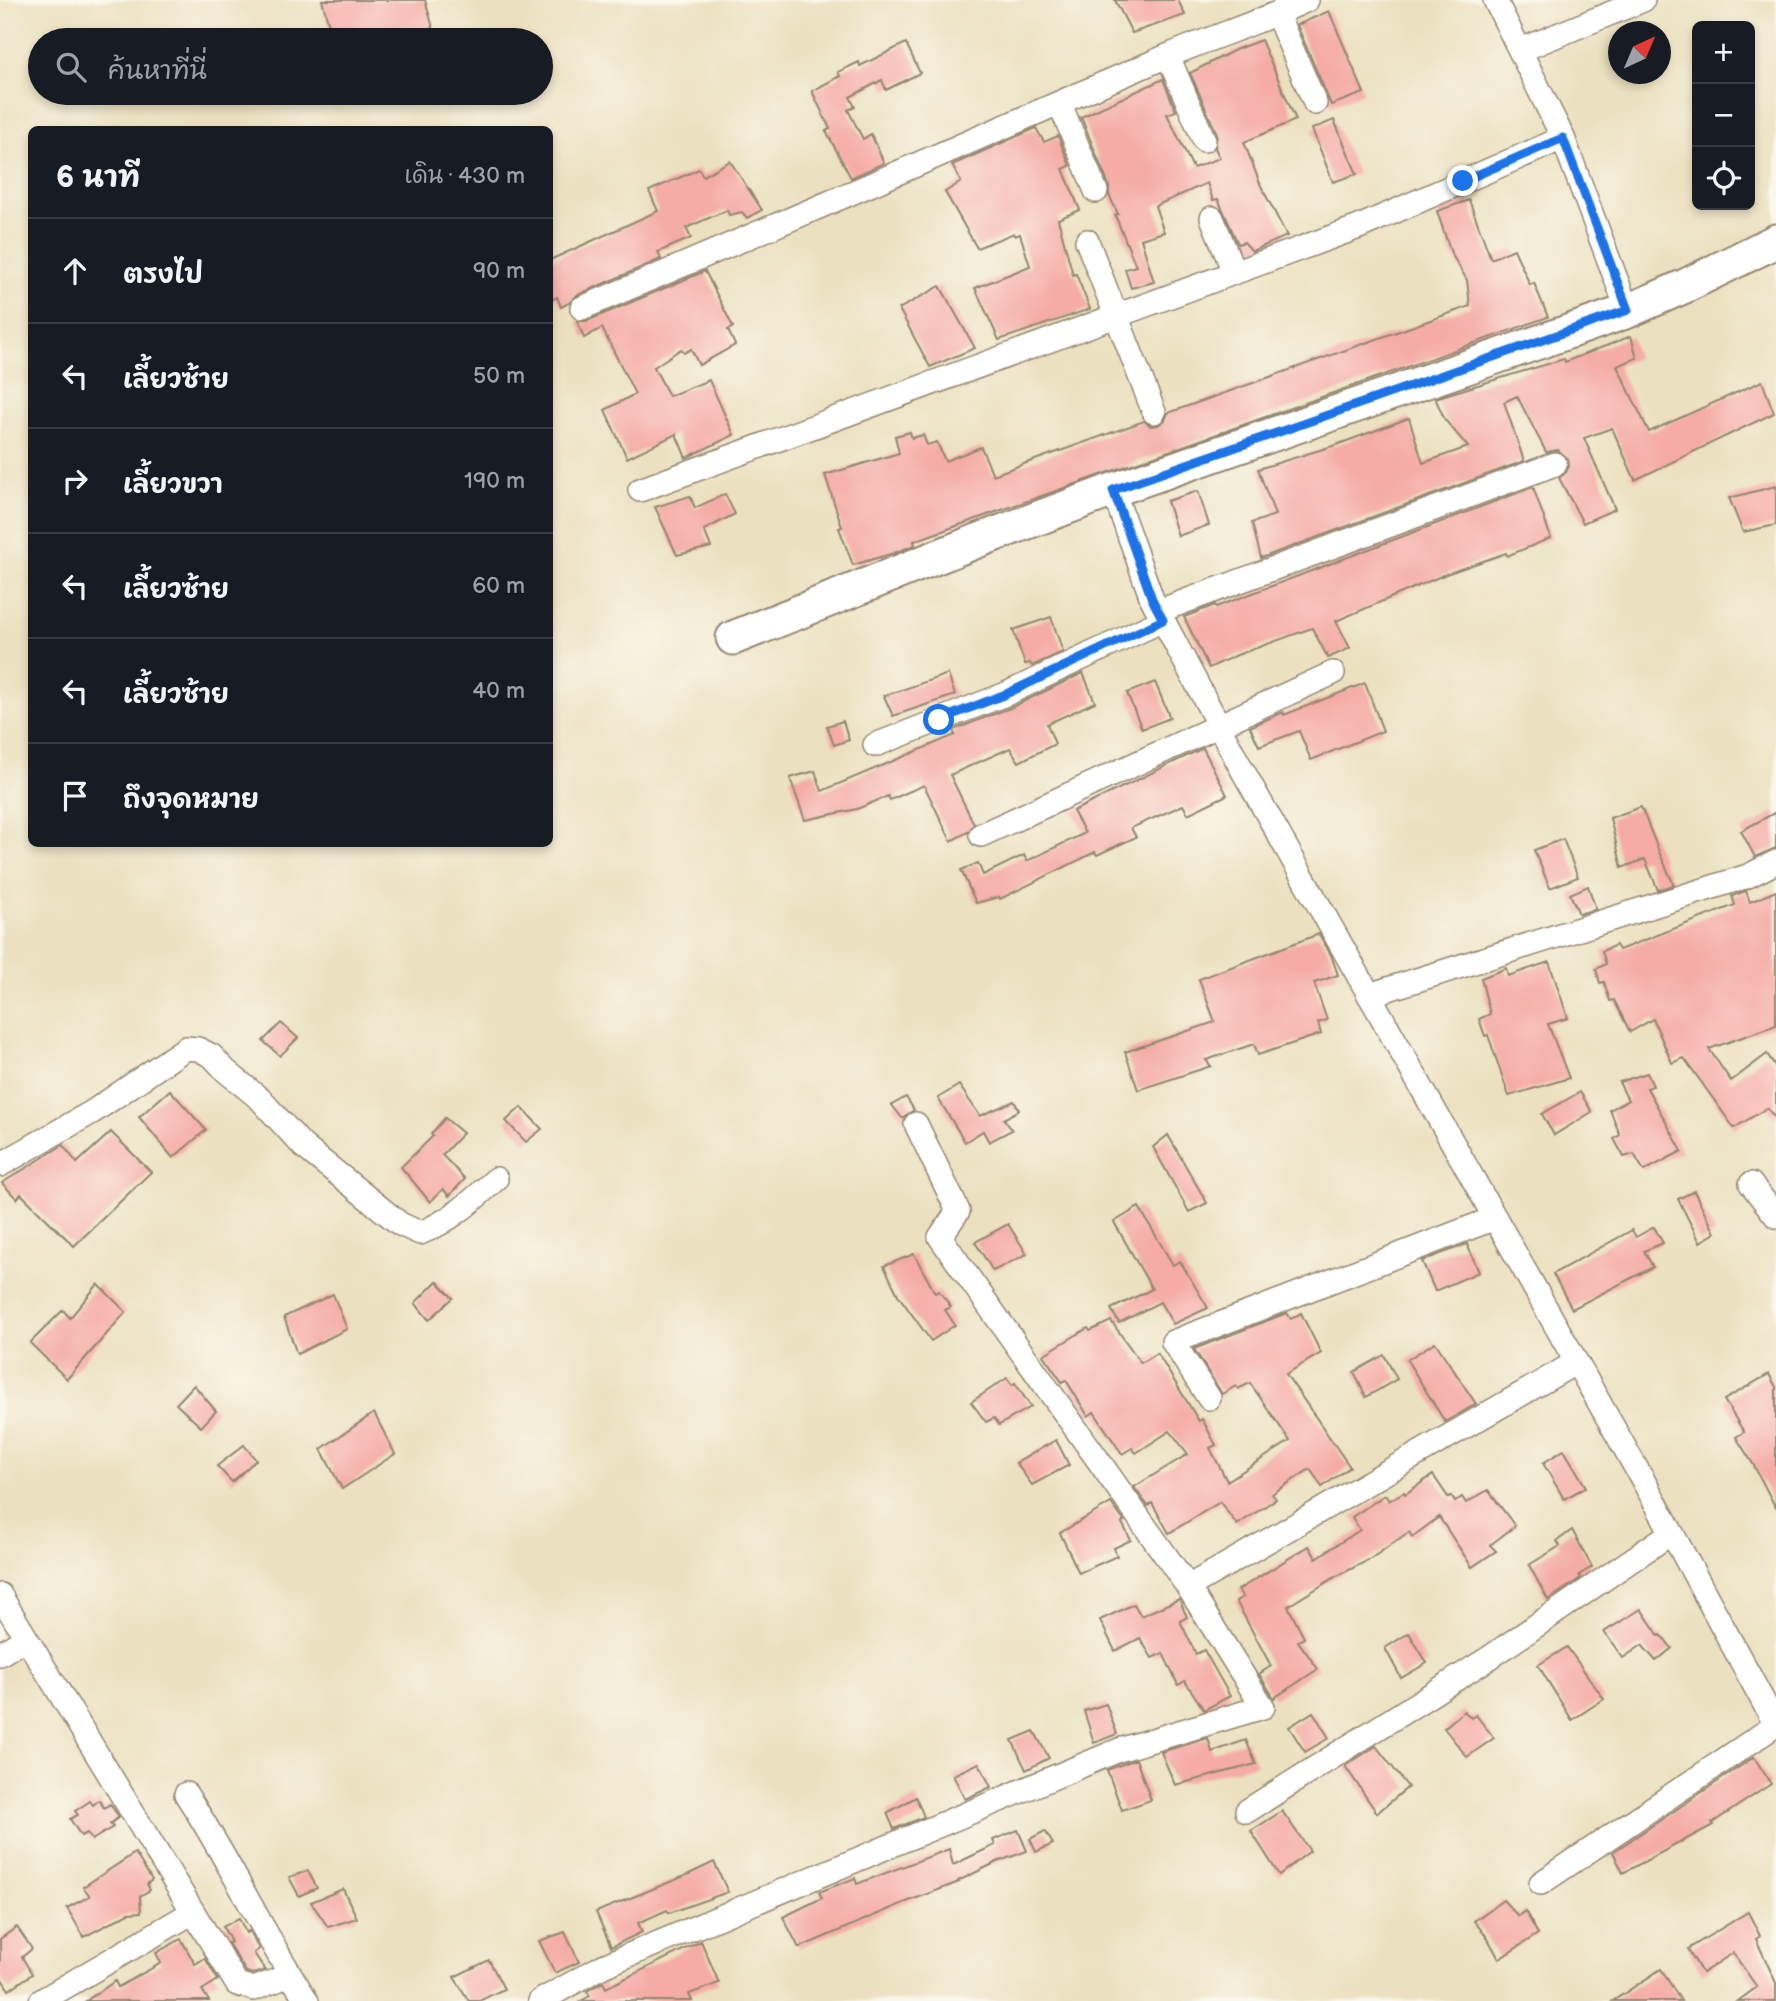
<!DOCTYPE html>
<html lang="th">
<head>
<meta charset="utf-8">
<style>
	:root { --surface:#171b24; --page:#242831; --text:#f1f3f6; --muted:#9ea1a6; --line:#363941 }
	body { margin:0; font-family:"Balsamiq Sans","Playpen Sans Thai",sans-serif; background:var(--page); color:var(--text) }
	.controls { position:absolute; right:21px; top:21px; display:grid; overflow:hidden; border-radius:10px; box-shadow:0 4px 10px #0003 }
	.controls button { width:63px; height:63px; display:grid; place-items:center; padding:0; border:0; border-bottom:2px solid var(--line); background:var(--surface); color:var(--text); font:35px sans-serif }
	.compass { position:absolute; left:1608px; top:21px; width:63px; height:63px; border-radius:50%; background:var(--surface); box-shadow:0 4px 10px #0003; rotate:44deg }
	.stop { position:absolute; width:21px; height:21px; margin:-16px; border:5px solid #1a73e8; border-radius:50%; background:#fff }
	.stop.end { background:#1a73e8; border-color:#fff; box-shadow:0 2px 7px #0008 }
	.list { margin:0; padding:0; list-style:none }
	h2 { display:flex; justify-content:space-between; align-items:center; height:91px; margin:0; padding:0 28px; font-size:30px }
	h2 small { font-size:23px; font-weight:400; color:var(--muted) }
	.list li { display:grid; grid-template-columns:46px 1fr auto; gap:21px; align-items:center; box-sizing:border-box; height:105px; padding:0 28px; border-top:2px solid var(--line) }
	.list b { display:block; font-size:26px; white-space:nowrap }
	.list em { font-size:23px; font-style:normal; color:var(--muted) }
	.icon { flex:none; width:38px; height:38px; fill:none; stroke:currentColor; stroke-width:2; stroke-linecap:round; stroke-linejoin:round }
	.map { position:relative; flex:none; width:1776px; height:2001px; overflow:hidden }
	.search { position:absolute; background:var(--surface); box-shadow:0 4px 10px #0003; left:28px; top:28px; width:525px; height:77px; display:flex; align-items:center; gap:18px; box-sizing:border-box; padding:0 24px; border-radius:38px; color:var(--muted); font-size:26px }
	.panel { position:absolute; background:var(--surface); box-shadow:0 4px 10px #0003; left:28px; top:126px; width:525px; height:721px; border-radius:10px }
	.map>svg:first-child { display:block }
</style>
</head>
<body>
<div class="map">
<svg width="1776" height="2001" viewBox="0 0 1776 2001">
	<rect width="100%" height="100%" fill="#fbf7ec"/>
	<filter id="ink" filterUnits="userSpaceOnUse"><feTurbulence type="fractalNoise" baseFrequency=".0143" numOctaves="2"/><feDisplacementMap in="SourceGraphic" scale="14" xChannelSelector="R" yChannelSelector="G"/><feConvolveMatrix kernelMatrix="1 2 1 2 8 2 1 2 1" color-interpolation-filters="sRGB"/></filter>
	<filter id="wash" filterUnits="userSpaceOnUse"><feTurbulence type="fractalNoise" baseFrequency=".00686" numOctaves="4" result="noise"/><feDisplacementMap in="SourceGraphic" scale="28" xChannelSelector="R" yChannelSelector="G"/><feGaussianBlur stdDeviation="1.57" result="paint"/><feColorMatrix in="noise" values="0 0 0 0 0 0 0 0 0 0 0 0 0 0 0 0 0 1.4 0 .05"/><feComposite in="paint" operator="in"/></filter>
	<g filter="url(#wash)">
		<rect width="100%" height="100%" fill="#ebe1c0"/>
		<g id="blocks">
			<g fill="#f5aba6">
				<path d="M322,0H425L433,28L379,40H333Z"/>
				<path d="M1115,0H1178L1185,15L1132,33Z"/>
				<path d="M1329,11L1364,93L1331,105L1297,25Z"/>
				<path d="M1261,40L1296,120L1244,142L1261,186L1287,236L1252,251L1244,242L1238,244L1218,199L1213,200L1207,183L1155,206L1164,232L1141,239L1154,282L1131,288L1125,269L1136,266L1115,215L1118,214L1109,195V186L1081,117L1163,79L1176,111L1167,114L1193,168L1220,158L1215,148L1217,134L1190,73L1237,49Z"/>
				<path d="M906,43L920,73L886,90L882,80L850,97L855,107L848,110L863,139L871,134L884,163L851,178L826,131L830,129L812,91L840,76L838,72L859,62L860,66Z"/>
				<path d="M1334,120L1357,174L1333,182L1312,129Z"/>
				<path d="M1036,128L1044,142L1058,136L1070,166L1063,169L1080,210L1058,219L1073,275L1076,274L1090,309L999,340L975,288L1030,266L1020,234L1015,236L1014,233L977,248L945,192L961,182L952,165Z"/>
				<path d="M730,161L762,210L747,218L742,212L729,215L727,210L686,228L691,238L658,252L661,259L577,295L569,303L561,307L557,297L550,301V260L658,211L649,191L699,169L703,176Z"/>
				<path d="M1469,200L1491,259L1514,249L1530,285L1534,283L1548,317L914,541L915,545L894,553L853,565L839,528L842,527L825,475L899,453L895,436L910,432L912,438L923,435L927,445L937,442L945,461L981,447L993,475L1144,421L1151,426L1158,425L1165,420L1168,413L1470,306L1467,280L1451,253L1437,211Z"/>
				<path d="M705,271L733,327L728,330L735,345L699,365L691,349L684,353L681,349L654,367L669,396L709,380L734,435L686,458L676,434L627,458L605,410L635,394L602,328L584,338L577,321H587Z"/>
				<path d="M940,286L975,348L930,367L899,309Z"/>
				<path d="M1631,336L1637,358L1617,366L1649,432L1762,381L1774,413L1635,480L1612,428L1584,438L1615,509L1583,523L1559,478L1566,472L1569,466L1568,459L1558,450L1546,452L1517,396L1504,402L1524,461L1261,558L1252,523L1275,515L1258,469L1336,445L1409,418L1423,463L1468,447L1445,420L1435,398L1564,359L1565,362Z"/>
				<path d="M1776,486V525L1743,532L1729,498Z"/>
				<path d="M1533,487L1551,538L1507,556L1506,553L1446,574L1336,621L1350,648L1328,658L1312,628L1237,655L1209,668L1184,617L1215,605L1216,607Z"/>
				<path d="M1198,491L1209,525L1178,536L1167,501Z"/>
				<path d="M725,494L735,514L704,530L711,547L677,555L655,507L690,496L695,508Z"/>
				<path d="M1051,617L1063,652L1032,666L1030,663L1025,664L1013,630Z"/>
				<path d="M1083,673L1095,702L1047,724L1055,744L1019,762L1010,748L950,775L974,824L968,832L951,841L924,785L890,800L888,796L857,809L805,820L790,778L815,771L822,791L955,735L953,730L1012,707Z"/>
				<path d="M948,674L955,695L893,716L884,696Z"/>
				<path d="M1155,682L1170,718L1142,729L1127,693Z"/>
				<path d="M1365,683L1383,731L1311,760L1299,731L1259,746L1250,727L1283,712L1284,715Z"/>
				<path d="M843,721L849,740L834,745L827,726Z"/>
				<path d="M1203,748L1227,795L1188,814L1183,805L1131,828L1136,837L1097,855L1095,852L1000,899L999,897L976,903L961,870L978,863L983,875L1024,855L1027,861L1085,833L1073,811Z"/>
				<path d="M1641,807L1660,854L1674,885L1658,890L1645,859L1622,868L1610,818Z"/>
				<path d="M1776,812V848L1755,857L1741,831Z"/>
				<path d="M1563,839L1578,877L1550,888L1534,850Z"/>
				<path d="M1588,886L1596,909L1579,914L1570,894Z"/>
				<path d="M1746,891L1750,902L1776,891V1025L1709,1049L1731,1081L1767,1054L1776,1067V1119L1767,1108L1734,1128L1684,1058L1672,1063L1653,1019L1630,1032L1614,1000L1610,1001L1604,982L1600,983L1596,969L1606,964L1602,951L1616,945L1619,950L1735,905L1732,896Z"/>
				<path d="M1319,934L1331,955L1338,975L1314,983L1327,1020L1318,1023L1321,1034L1258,1055L1254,1044L1206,1060L1211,1066L1138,1090L1125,1052L1215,1022L1199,979Z"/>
				<path d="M1549,962L1568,1018L1548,1024L1569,1078L1509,1096L1488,1035L1485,1036L1479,1019L1490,1014L1481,978L1506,968L1508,976Z"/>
				<path d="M281,1023L298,1038L280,1056L263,1041Z"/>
				<path d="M1647,1073L1653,1086L1647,1088L1682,1151L1644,1171L1634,1154L1624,1157L1614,1139L1620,1135L1610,1110L1628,1100L1619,1082Z"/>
				<path d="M959,1085L980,1116L1014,1101L1019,1110L1004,1119L1012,1130L989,1142L983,1131L965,1142L938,1098Z"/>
				<path d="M170,1090L206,1130L173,1158L139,1117Z"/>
				<path d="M1580,1092L1592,1112L1554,1135L1542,1114Z"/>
				<path d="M906,1097L914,1110L902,1118L892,1105Z"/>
				<path d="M521,1107L542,1129L526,1142L506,1121Z"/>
				<path d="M445,1118L463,1133L442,1155L465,1179L449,1196L443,1189L430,1202L401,1167L433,1136L431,1134Z"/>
				<path d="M111,1132L151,1172L74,1246L21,1194L17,1199L2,1183L63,1145L77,1163Z"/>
				<path d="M1168,1135L1207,1203L1189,1212L1153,1147Z"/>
				<path d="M1694,1191L1715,1233L1700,1242L1678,1199Z"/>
				<path d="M1139,1207L1173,1265L1180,1261L1208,1308L1173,1324L1160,1302L1119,1323L1111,1309L1152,1289L1114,1222Z"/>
				<path d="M1008,1224L1027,1254L993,1271L975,1242Z"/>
				<path d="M1654,1227L1663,1243L1644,1251L1653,1267L1572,1309L1553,1274L1632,1230L1636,1237Z"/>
				<path d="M1467,1244L1479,1272L1435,1291L1422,1261Z"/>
				<path d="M914,1254L935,1293L939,1291L951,1307L945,1310L955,1325L931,1341L898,1295L884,1266Z"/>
				<path d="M437,1281L453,1298L429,1320L415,1303Z"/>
				<path d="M98,1284L126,1312L67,1379L30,1343L63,1310L70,1318Z"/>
				<path d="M333,1294L347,1329L297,1354L284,1317Z"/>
				<path d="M1287,1313L1291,1319L1301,1313L1321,1353L1286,1374L1350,1467L1322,1487L1310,1469L1272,1494L1276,1499L1237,1525L1220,1502L1169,1533L1152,1503L1148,1506L1134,1487L1188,1454L1170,1431L1136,1453L1132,1448L1122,1454L1094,1412L1088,1416L1066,1380L1062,1382L1043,1355L1088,1328L1090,1331L1111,1321L1141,1363L1157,1353L1199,1421L1202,1419L1216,1445L1210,1448L1227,1481L1290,1441L1250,1383L1238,1389L1236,1386L1222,1394L1194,1349Z"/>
				<path d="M1435,1342L1476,1404L1445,1422L1407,1360Z"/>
				<path d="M1384,1355L1397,1379L1366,1397L1354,1372Z"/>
				<path d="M1769,1374L1776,1387V1508L1753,1464L1736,1437L1744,1432L1724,1400Z"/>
				<path d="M1007,1378L1012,1385L1015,1383L1031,1407L999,1425L994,1418L986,1422L971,1402Z"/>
				<path d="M194,1385L216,1411L201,1427L176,1404Z"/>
				<path d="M374,1413L395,1454L342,1489L321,1449Z"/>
				<path d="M1056,1440L1069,1465L1032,1485L1016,1463Z"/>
				<path d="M244,1445L256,1460L232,1482L217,1466Z"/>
				<path d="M1564,1450L1586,1487L1564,1499L1543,1463Z"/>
				<path d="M1433,1475L1448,1497L1451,1496L1455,1502L1462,1497L1466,1503L1488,1490L1515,1526L1490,1545L1496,1551L1472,1567L1439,1517L1412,1537L1409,1532L1369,1560L1337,1576L1288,1606L1304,1638L1298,1641L1318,1669L1274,1698L1259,1674L1271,1666L1236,1601L1243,1597L1238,1590L1309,1546L1316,1558L1360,1530L1352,1517L1385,1495L1389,1501L1404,1492L1405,1494Z"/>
				<path d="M1111,1503L1124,1521L1122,1523L1131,1540L1114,1548L1117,1556L1079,1573L1060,1533Z"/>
				<path d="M1572,1530L1592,1567L1579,1575L1581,1578L1548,1600L1529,1565L1560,1546L1557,1541Z"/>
				<path d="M1179,1599L1187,1617L1180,1621L1196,1654L1204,1650L1230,1696L1204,1710L1185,1681L1178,1685L1163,1653L1152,1658L1140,1638L1115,1651L1100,1620L1134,1604L1141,1616Z"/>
				<path d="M1641,1609L1659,1636L1661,1635L1672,1648L1656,1661L1642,1645L1623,1658L1604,1632Z"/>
				<path d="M1409,1633L1427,1663L1401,1678L1385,1648Z"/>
				<path d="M1567,1647L1604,1699L1572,1720L1538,1665Z"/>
				<path d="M1106,1704L1117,1734L1094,1743L1084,1711Z"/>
				<path d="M1464,1711L1471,1718L1476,1715L1494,1738L1467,1757L1444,1728Z"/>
				<path d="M1313,1712L1329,1738L1305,1752L1289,1727Z"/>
				<path d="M1034,1731L1049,1758L1026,1770L1012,1740Z"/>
				<path d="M1208,1738L1212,1752L1246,1740L1256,1764L1175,1785L1161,1752Z"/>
				<path d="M1376,1746L1408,1787L1377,1813L1345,1766Z"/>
				<path d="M1754,1757L1771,1784L1712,1823L1713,1825L1623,1873L1613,1852Z"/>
				<path d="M1136,1759L1151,1800L1122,1810L1107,1770Z"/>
				<path d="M979,1763L991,1787L965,1799L953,1775Z"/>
				<path d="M916,1797L924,1817L894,1829L887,1813Z"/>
				<path d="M99,1800L104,1808L110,1804L119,1817L110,1824L113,1827L92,1840L87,1833L81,1836L70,1819L78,1815L75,1811L90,1801L93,1805Z"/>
				<path d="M1282,1811L1310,1851L1279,1875L1251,1831Z"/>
				<path d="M1018,1830L1027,1851L997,1862L958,1881L959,1882L901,1904L799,1948L783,1917L822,1898L819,1892L855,1878L857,1884L949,1849L953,1865L995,1845L993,1840Z"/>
				<path d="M1045,1831L1053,1844L1036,1852L1030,1839Z"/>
				<path d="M135,1853L152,1880L147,1884L150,1890L140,1896L141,1912L129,1913L84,1937L67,1908L90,1896L83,1887Z"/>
				<path d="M714,1862L728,1892L669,1913L667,1910L638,1923L642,1932L611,1947L596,1912L687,1875Z"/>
				<path d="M308,1871L317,1888L299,1896L289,1877Z"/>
				<path d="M343,1889L357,1918L328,1927L311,1902Z"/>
				<path d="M1503,1900L1518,1916L1525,1911L1538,1934L1499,1959L1487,1937L1474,1921Z"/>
				<path d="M1748,1912L1760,1936L1756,1939L1776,1983V2001H1738L1757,1987L1733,1953L1702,1973L1688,1949Z"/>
				<path d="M239,1918L246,1933L249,1931L259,1949L254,1953L265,1970L253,1974L246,1972L228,1943L231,1942L223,1927Z"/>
				<path d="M17,1927L32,1949L22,1957L32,1974L9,1990L0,1976V1939Z"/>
				<path d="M565,1932L579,1962L555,1973L539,1941Z"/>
				<path d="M181,1939L195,1964L205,1958L218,1980L202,1990L209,2001H86L115,1981L118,1987L161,1963L156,1953Z"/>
				<path d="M701,1941L719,1983L689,1994L692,2001H581L590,1996L587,1991L603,1982L606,1988Z"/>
				<path d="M489,1960L504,1989L479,2001H469L454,1977Z"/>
				<path d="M1661,1969L1681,2001H1613Z"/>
			</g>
		</g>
	</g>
	<g filter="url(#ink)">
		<use href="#blocks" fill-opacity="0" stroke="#93866f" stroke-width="2"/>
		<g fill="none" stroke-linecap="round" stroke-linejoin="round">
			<g stroke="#93866f" stroke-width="26">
				<g id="street">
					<path d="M1495,0L1563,138L1628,311"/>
					<path d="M1277,14L1315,103"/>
					<path d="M1521,50L1643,0"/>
					<path d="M1168,56L1204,140"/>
					<path d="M1060,104L1096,191"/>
					<path d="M1212,218L1234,272"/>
					<path d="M1087,241L1154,412"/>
					<path d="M582,308C777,226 971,141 1165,57C1212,37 1261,22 1307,0"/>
					<path d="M640,490L1359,227L1563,138"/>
					<path d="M1113,490L1152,599L1239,764L1653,1498L1776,1725"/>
					<path d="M1159,611L1555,464"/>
					<path d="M875,745L1006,694L1163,620"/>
					<path d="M981,835L1333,673"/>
					<path d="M1369,995L1748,876L1776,862"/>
					<path d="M916,1124L958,1211L940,1237L1188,1587"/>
					<path d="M0,1165L94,1111L186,1048L198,1049L212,1056L226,1071L260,1099L303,1146L400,1224L420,1233C451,1221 472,1201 496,1179"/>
					<path d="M1751,1184L1776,1216"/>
					<path d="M1209,1398L1173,1342L1495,1218"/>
					<path d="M0,1595L237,1984L254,1989L290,1975"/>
					<path d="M0,1654L26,1638"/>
					<path d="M186,1794C230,1861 263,1934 307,2001"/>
					<path d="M1247,1811L1489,1658L1671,1533"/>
					<path d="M1541,1883L1776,1725"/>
					<path d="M41,2001L193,1912"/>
					<path d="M540,2001L603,1966L1119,1750L1263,1707L1188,1587L1575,1363"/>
				</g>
			</g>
			<g stroke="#93866f" stroke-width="37">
				<path id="secondary" d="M733,638L977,541L1113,490L1628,311L1685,286L1776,241"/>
			</g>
			<use href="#street" stroke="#fff" stroke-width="23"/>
			<use href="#secondary" stroke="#fff" stroke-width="33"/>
		</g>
	</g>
	<g fill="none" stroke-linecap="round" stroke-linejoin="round" filter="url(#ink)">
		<path stroke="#1a73e8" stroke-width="9" d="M939,720L1006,694L1163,620L1152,599L1113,490L1628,310L1563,138L1463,181"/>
	</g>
</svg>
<div class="controls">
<button>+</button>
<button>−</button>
<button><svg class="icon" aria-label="locate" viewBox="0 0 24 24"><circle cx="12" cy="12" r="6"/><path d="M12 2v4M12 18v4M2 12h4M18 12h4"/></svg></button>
</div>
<svg class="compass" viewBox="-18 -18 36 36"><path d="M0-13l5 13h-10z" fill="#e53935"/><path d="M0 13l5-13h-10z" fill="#9ea1a6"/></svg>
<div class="stop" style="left:939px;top:720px"></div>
<div class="stop end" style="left:1463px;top:181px"></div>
<div class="search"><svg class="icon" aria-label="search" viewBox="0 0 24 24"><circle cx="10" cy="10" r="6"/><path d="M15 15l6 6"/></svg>ค้นหาที่นี่</div>
<section class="panel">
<h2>6 นาที<small>เดิน · 430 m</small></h2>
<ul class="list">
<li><svg class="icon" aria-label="ahead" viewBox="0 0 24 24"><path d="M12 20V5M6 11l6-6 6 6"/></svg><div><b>ตรงไป</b></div><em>90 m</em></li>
<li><svg class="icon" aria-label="left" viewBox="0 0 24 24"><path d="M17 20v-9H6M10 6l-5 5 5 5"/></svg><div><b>เลี้ยวซ้าย</b></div><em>50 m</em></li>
<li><svg class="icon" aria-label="right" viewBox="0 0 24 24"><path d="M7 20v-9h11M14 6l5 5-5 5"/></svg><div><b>เลี้ยวขวา</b></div><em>190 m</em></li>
<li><svg class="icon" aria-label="left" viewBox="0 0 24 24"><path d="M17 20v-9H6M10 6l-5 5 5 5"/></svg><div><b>เลี้ยวซ้าย</b></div><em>60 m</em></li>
<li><svg class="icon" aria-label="left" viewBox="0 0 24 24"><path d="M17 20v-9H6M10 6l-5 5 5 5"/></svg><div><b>เลี้ยวซ้าย</b></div><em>40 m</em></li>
<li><svg class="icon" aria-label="arrive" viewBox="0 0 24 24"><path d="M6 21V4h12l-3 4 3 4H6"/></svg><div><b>ถึงจุดหมาย</b></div></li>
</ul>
</section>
</div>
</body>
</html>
